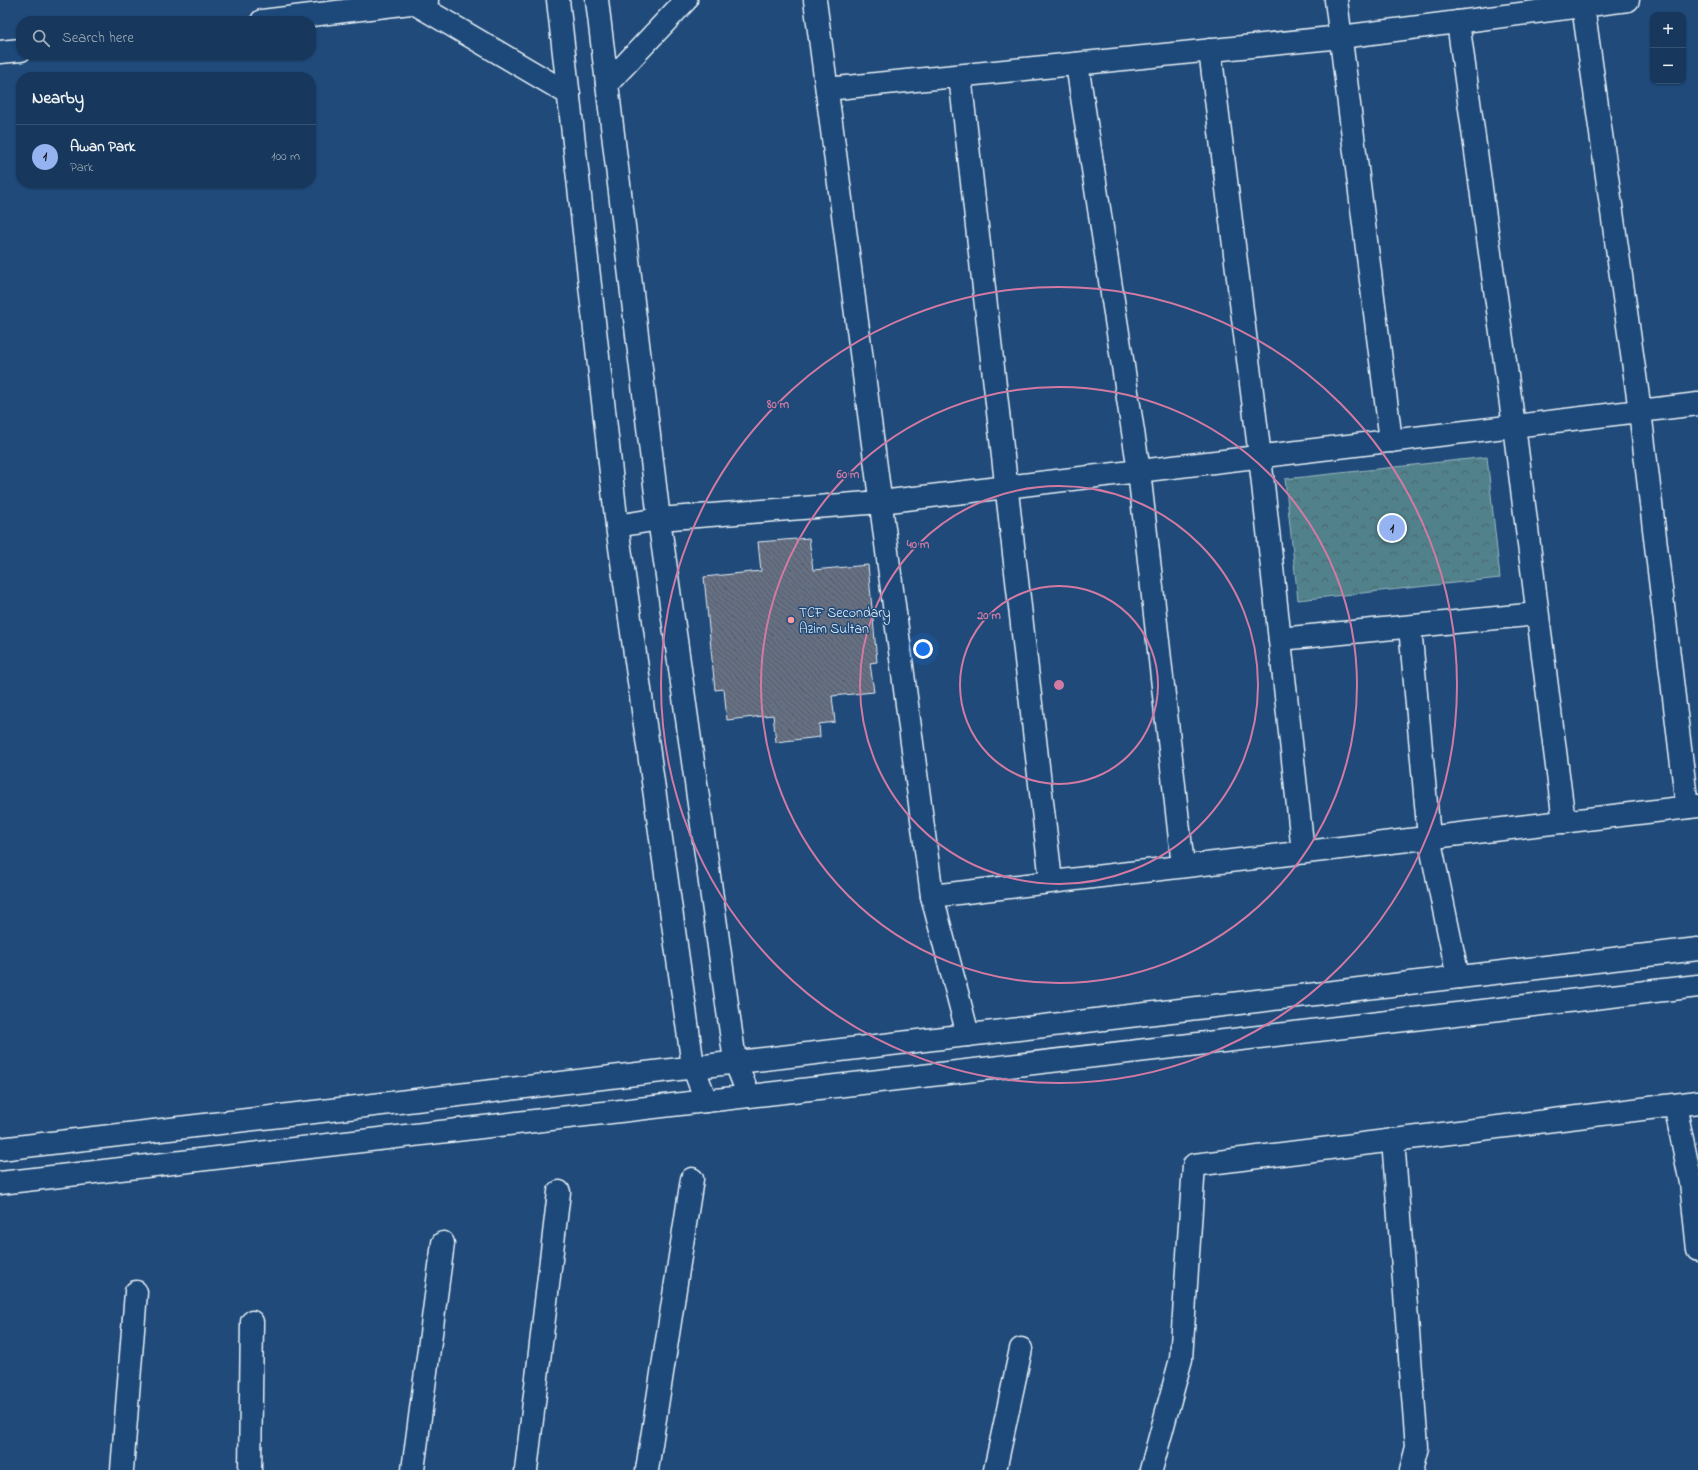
<!DOCTYPE html>
<html lang="en">
<head>
<meta charset="utf-8">
<style>
	:root { --surface:#17385c; --page:#203f62; --text:#f1f3f6; --muted:#9eacbb; --line:#365272; --accent:#95b2f1 }
	body { margin:0; font-family:"Indie Flower",sans-serif; background:var(--page); color:var(--text) }
	.controls { position:absolute; right:12px; top:12px; display:grid; overflow:hidden; border-radius:8px; box-shadow:0 1px 3px #0004 }
	.controls button { width:36px; height:36px; display:grid; place-items:center; padding:0; border:0; border-bottom:1px solid var(--line); background:var(--surface); color:var(--text); font:20px sans-serif }
	.you { position:absolute; left:923px; top:649px; width:14px; height:14px; margin:-10px; border:3px solid #fff; border-radius:50%; background:#1a73e8; box-shadow:0 0 0 6px #1a73e833 }
	.badge { display:grid; place-items:center; width:26px; height:26px; border-radius:50%; background:var(--accent); color:#111; font-size:13px; font-weight:700 }
	.pin { position:absolute; translate:-50% -50%; border:2px solid #fff; box-shadow:0 1px 4px #0006 }
	.list { margin:0; padding:0; list-style:none }
	h2 { display:flex; justify-content:space-between; align-items:center; height:52px; margin:0; padding:0 16px; font-size:17px }
	h2 small { font-size:13px; font-weight:400; color:var(--muted) }
	.list li { display:grid; grid-template-columns:26px 1fr auto; gap:12px; align-items:center; box-sizing:border-box; height:64px; padding:0 16px; border-top:1px solid var(--line) }
	.list b { display:block; font-size:15px; white-space:nowrap }
	.list p { margin:0; font-size:13px; white-space:nowrap; color:var(--muted) }
	.list em { font-size:13px; font-style:normal; color:var(--muted) }
	.icon { flex:none; width:22px; height:22px; fill:none; stroke:currentColor; stroke-width:2; stroke-linecap:round; stroke-linejoin:round }
	.map { position:relative; flex:none; width:1698px; height:1470px; overflow:hidden }
	.search { position:absolute; background:var(--surface); box-shadow:0 1px 3px #0004; left:16px; top:16px; width:300px; height:44px; display:flex; align-items:center; gap:10px; box-sizing:border-box; padding:0 14px; border-radius:16px; color:var(--muted); font-size:15px }
	.panel { position:absolute; background:var(--surface); box-shadow:0 1px 3px #0004; left:16px; top:72px; width:300px; height:116px; border-radius:16px }
	.map>svg:first-child { display:block }
</style>
</head>
<body>
<div class="map">
<svg width="1698" height="1470" viewBox="0 0 1698 1470">
	<defs>
		<pattern id="park-crowns" width="20" height="18" patternUnits="userSpaceOnUse"><rect width="20" height="18" fill="#51818b"/><path d="M2 6a3 3 0 1 1 6 0M12 15a3 3 0 1 1 6 0" fill="none" stroke="#4c676e"/></pattern>
		<pattern id="building-back-hatch" width="6" height="6" patternUnits="userSpaceOnUse"><rect width="6" height="6" fill="#656f84"/><path d="M-1 5l2 2M0 0l6 6M5-1l2 2" fill="none" stroke="#545a64"/></pattern>
	</defs>
	<rect width="100%" height="100%" fill="#1f4a7a"/>
	<filter id="ink" filterUnits="userSpaceOnUse"><feTurbulence type="fractalNoise" baseFrequency=".025" numOctaves="2"/><feDisplacementMap in="SourceGraphic" scale="8" xChannelSelector="R" yChannelSelector="G"/><feConvolveMatrix kernelMatrix="1 2 1 2 8 2 1 2 1" color-interpolation-filters="sRGB"/></filter>
	<g filter="url(#ink)">
		<path fill="url(#park-crowns)" stroke="#9cb9c2" d="M1487,457L1500,578L1298,600L1285,479Z"/>
		<path fill="url(#building-back-hatch)" stroke="#e8f1f8" d="M809,538L813,570L868,565L877,662L870,663L874,692L832,696L835,722L819,724L820,737L776,742L773,715L727,720L724,689L715,690L704,577L761,571L758,542Z"/>
		<g fill="none" stroke-linecap="round" stroke-linejoin="round">
			<g stroke="#e8f1f8" stroke-width="25">
				<g id="minor">
					<path d="M558,0L617,526L693,1066L706,1101"/>
					<path d="M597,0L659,519L735,1061L749,1096"/>
					<path d="M815,0L932,896L968,1035"/>
					<path d="M1336,0L1391,441"/>
					<path d="M414,3L569,94"/>
					<path d="M1583,6L1640,411L1687,807"/>
					<path d="M262,21L427,1"/>
					<path d="M1458,22L1514,426L1564,822"/>
					<path d="M1210,50L1260,457L1303,852"/>
					<path d="M0,52L21,50"/>
					<path d="M1077,64L1139,471L1183,866"/>
					<path d="M960,76L1051,881"/>
					<path d="M607,84L686,0"/>
					<path d="M827,89L1341,37L1628,0"/>
					<path d="M617,526L659,519L881,502L1698,404"/>
					<path d="M1410,627L1429,837L1458,977"/>
					<path d="M1280,639L1537,614"/>
					<path d="M932,896L1698,806"/>
					<path d="M1675,1105L1691,1183L1698,1250"/>
					<path d="M1393,1140L1417,1447L1411,1470"/>
					<path d="M0,1149L1698,949"/>
					<path d="M0,1183L1698,986"/>
					<path d="M122,1470L136,1292"/>
					<path d="M250,1470L252,1322"/>
					<path d="M413,1470L443,1243"/>
					<path d="M526,1470L559,1192"/>
					<path d="M647,1470L692,1179"/>
					<path d="M995,1470L1021,1349"/>
					<path d="M1151,1470L1181,1359L1194,1165L1698,1102"/>
				</g>
			</g>
			<use href="#minor" stroke="#1f4a7a" stroke-width="22"/>
		</g>
	</g>
	<g fill="none" stroke="#d37aa2" stroke-width="2">
		<circle cx="1059" cy="685" r="99"/>
		<circle cx="1059" cy="685" r="199"/>
		<circle cx="1059" cy="685" r="298"/>
		<circle cx="1059" cy="685" r="398"/>
	</g>
	<circle fill="#ff9aa2" stroke="#1f4a7a" stroke-width="1.5" cx="791" cy="620" r="4"/>
	<g text-anchor="middle" stroke-width="3" stroke-linejoin="round" paint-order="stroke">
		<g font-size="14" fill="#e8f1f8" stroke="#1f4a7a" text-anchor="start">
			<text x="799" y="617">TCF Secondary<tspan x="799" dy="16">Azim Sultan</tspan></text>
		</g>
	</g>
	<circle cx="1059" cy="685" r="6" fill="#d37aa2" stroke="#1f4a7a" stroke-width="2"/>
	<g font-size="12" text-anchor="middle" font-weight="bold" fill="#d37aa2" stroke="#1f4a7a" stroke-width="3" stroke-linejoin="round" paint-order="stroke">
		<text x="778" y="408">80 m</text>
		<text x="848" y="478">60 m</text>
		<text x="918" y="548">40 m</text>
		<text x="989" y="619">20 m</text>
	</g>
</svg>
<div class="controls">
<button>+</button>
<button>−</button>
</div>
<div class="you"></div>
<div class="pin badge" style="left:1392px;top:528px">1</div>
<div class="search"><svg class="icon" aria-label="search" viewBox="0 0 24 24"><circle cx="10" cy="10" r="6"/><path d="M15 15l6 6"/></svg>Search here</div>
<section class="panel">
<h2>Nearby<small></small></h2>
<ul class="list">
<li><span class="badge">1</span><div><b>Awan Park</b><p>Park</p></div><em>100 m</em></li>
</ul>
</section>
</div>
</body>
</html>
